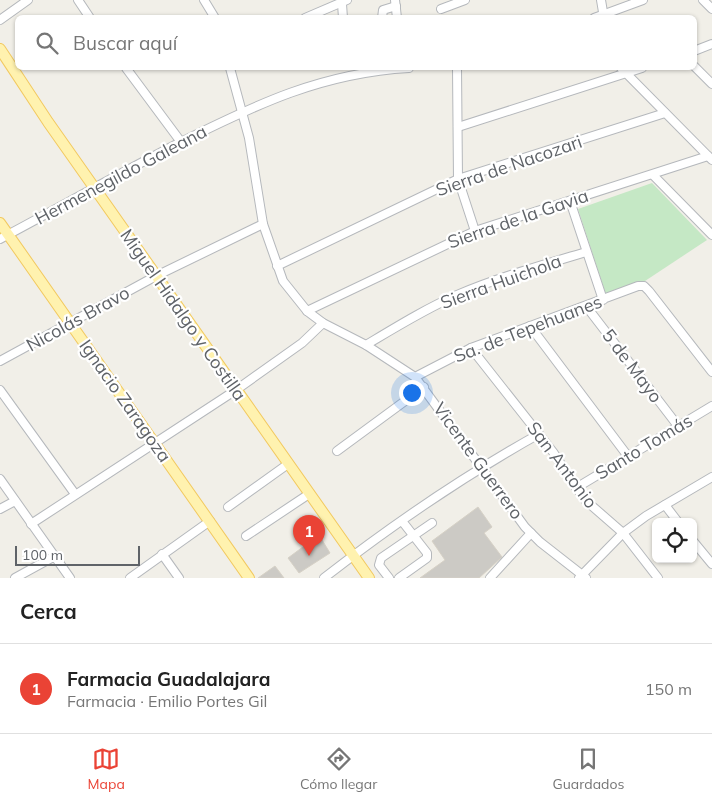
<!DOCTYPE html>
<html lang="es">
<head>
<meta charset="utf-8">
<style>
	:root { --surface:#fff; --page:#f6f6f6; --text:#222; --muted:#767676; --line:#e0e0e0; --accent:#ea4335 }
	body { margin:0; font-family:Mulish,sans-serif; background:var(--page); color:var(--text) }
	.controls { position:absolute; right:15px; bottom:15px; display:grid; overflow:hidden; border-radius:8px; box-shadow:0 1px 4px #0004 }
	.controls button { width:45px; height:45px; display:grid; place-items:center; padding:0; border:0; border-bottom:1px solid var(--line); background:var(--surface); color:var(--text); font:25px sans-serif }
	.scale { position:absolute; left:15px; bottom:12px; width:125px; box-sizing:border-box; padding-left:5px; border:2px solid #5f6368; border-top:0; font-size:14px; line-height:18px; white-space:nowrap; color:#5f6368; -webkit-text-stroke:4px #fff; paint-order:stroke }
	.you { position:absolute; left:411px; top:392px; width:18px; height:18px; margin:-12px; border:4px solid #fff; border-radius:50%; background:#1a73e8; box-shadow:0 0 0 8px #1a73e833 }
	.badge { display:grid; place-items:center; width:32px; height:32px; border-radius:50%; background:var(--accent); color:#fff; font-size:16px; font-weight:700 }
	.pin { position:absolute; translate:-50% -41px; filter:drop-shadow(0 1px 2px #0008) }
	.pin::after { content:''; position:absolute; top:26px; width:18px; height:15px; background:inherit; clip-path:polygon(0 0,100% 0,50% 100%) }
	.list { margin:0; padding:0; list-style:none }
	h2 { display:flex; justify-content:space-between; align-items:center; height:65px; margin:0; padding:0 20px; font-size:21px }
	h2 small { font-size:16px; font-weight:400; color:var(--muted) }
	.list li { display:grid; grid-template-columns:32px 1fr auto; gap:15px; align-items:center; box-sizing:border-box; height:90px; padding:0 20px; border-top:1px solid var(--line) }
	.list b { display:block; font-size:19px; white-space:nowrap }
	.list p { margin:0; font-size:16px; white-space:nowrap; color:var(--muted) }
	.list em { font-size:16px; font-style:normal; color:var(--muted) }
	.icon { flex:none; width:28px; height:28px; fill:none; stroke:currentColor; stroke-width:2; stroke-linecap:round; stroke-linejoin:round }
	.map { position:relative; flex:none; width:712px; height:578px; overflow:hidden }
	.search { position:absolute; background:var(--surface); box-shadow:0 1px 4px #0004; left:15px; right:15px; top:15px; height:55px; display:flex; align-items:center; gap:12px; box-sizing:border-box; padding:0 18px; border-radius:8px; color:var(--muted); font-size:19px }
	.sheet { height:155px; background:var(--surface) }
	nav { display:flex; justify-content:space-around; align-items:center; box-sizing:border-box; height:70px; border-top:1px solid var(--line); background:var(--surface); font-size:14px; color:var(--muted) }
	nav a { display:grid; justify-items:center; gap:2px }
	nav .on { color:var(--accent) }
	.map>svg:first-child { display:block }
</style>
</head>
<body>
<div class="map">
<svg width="712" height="578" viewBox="0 0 712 578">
	<rect width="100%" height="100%" fill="#f1efe8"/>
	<path fill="#c5e8c5" d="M652,183L707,240L645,281L606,295L578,209Z"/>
	<g fill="#cccac5" stroke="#d6d1c6">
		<path d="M478,507L492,527L484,533L502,557L479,578H420L445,560L432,541Z"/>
		<path d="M319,535L330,553L299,573L288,558Z"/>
		<path d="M275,566L284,578H258Z"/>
	</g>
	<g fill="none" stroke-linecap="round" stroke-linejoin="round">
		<g stroke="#b5b8bc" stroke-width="10">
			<g id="minor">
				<path d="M78,0L90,18"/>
				<path d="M204,0L215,18"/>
				<path d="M395,0L397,18"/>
				<path d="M601,0L604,18"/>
				<path d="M703,0L712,9"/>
				<path d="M342,4L343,18"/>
				<path d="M441,9L465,0"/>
				<path d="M305,18L347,0"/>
				<path d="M382,18L383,10L396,6"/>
				<path d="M594,18L643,0"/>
				<path d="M0,20L28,0"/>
				<path d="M694,51L712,44"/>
				<path d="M694,66L712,84"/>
				<path d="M126,68L181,142"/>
				<path d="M230,68L249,138L263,224L283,281L307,311L323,323L366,345L415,377L525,527L540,542L586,578"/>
				<path d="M457,68L458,179L475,231"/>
				<path d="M621,68L712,160"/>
				<path d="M458,127L642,68"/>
				<path d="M653,175L712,235"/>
				<path d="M570,201L603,300"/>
				<path d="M0,239C60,207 120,173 181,142C257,104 322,73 409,68"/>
				<path d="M277,266L458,179L665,113"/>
				<path d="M586,306L678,426"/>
				<path d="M307,311L475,231L708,156"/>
				<path d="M530,326L627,455"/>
				<path d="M366,345C396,327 425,309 457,295C499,277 543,265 586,252"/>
				<path d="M471,348L553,452L584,499L623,533L658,578"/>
				<path d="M0,361L156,276L263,224"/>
				<path d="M415,377L471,348L638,286H644L649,291L712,372"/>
				<path d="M0,390L75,494"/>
				<path d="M337,451L424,387"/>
				<path d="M0,479L70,578"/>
				<path d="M576,488L712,406"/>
				<path d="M665,505L678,522"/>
				<path d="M228,507L288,464"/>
				<path d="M0,509L15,501"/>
				<path d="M31,524L236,390L302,343L323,323"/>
				<path d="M246,536L309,494"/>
				<path d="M693,541L712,564"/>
				<path d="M162,554L179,578"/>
				<path d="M15,578L55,556"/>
				<path d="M130,578L210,521"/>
				<path d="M324,578C392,525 464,476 539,434"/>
				<path d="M389,578L379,565L381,558L432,523"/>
				<path d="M399,578L427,558V553L402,521"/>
				<path d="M490,578L531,533"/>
				<path d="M579,578L623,533L646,516L712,477"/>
			</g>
		</g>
		<g stroke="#f2c960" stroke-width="12">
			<g id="major">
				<path d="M0,49L48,122L369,578"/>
				<path d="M0,223L249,578"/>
			</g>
		</g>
		<use href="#minor" stroke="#fff" stroke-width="8"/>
		<use href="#major" stroke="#fff2af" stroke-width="10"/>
	</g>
	<g text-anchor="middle" stroke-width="4.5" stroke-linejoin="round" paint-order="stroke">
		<g font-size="18" fill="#5f6368" stroke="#fff">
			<text transform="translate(509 166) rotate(-19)" y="6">Sierra de Nacozari</text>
			<text transform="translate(121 175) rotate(-28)" y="6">Hermenegildo Galeana</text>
			<text transform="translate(518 219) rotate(-19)" y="6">Sierra de la Gavia</text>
			<text transform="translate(501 282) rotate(-20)" y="6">Sierra Huichola</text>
			<text transform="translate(183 315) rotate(55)" y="6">Miguel Hidalgo y Costilla</text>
			<text transform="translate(78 319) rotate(-29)" y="6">Nicolás Bravo</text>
			<text transform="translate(528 329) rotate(-21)" y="6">Sa. de Tepehuanes</text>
			<text transform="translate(632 366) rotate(53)" y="6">5 de Mayo</text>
			<text transform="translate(125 401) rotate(55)" y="6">Ignacio Zaragoza</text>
			<text transform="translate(644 447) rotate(-31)" y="6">Santo Tomás</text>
			<text transform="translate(478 461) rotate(54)" y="6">Vicente Guerrero</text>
			<text transform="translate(562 465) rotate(53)" y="6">San Antonio</text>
		</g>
	</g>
</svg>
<div class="controls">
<button><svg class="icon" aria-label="locate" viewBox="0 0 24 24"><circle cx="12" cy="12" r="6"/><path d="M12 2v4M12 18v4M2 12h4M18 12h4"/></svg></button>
</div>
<div class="scale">100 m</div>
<div class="you"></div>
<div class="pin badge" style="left:309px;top:556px">1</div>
<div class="search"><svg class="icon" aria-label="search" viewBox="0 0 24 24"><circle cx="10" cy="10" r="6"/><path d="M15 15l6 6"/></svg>Buscar aquí</div>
</div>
<section class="sheet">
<h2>Cerca<small></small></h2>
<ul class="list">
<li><span class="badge">1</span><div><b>Farmacia Guadalajara</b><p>Farmacia · Emilio Portes Gil</p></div><em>150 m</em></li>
</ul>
</section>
<nav>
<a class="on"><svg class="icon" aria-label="map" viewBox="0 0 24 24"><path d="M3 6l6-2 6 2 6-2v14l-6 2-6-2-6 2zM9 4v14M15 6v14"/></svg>Mapa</a>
<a><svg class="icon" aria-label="directions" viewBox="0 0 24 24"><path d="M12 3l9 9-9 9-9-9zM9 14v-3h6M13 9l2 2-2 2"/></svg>Cómo llegar</a>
<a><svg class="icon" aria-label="saved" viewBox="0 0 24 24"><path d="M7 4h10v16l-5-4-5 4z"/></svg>Guardados</a>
</nav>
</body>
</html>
